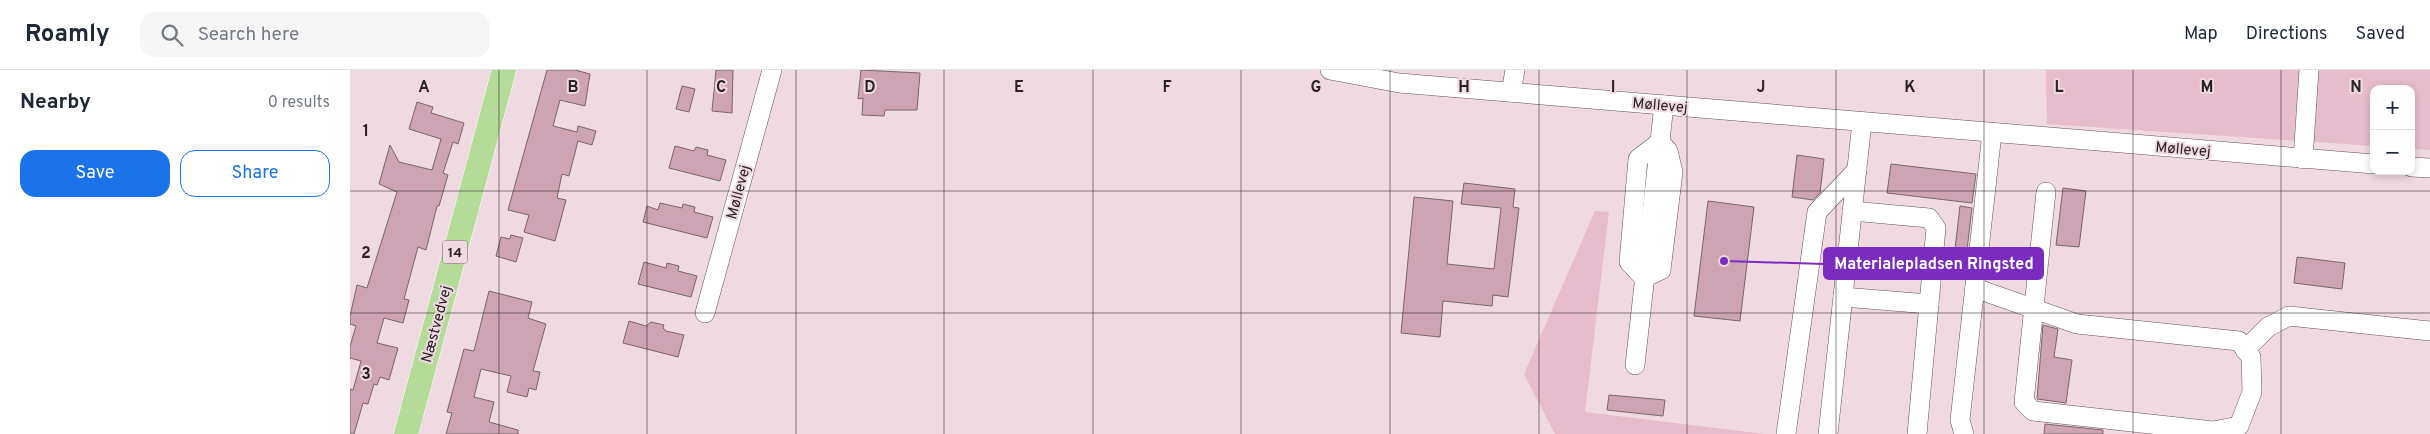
<!DOCTYPE html>
<html lang="en">
<head>
<meta charset="utf-8">
<style>
	:root { --surface:#fff; --page:#f6f6f7; --text:#1f2937; --muted:#747a83; --line:#e0e1e3; --accent:#1a73e8 }
	body { margin:0; font-family:Overpass,sans-serif; background:var(--page); color:var(--text) }
	.controls { position:absolute; right:15px; top:15px; display:grid; overflow:hidden; border-radius:10px; box-shadow:0 2px 8px #0003 }
	.controls button { width:45px; height:45px; display:grid; place-items:center; padding:0; border:0; border-bottom:1px solid var(--line); background:var(--surface); color:var(--text); font:25px sans-serif }
	.list { margin:0; padding:0; list-style:none }
	h2 { display:flex; justify-content:space-between; align-items:center; height:65px; margin:0; padding:0 20px; font-size:21px }
	h2 small { font-size:16px; font-weight:400; color:var(--muted) }
	.actions { display:flex; gap:10px; padding:15px 20px }
	.actions a { flex:1; padding:11px 0; border:1px solid var(--accent); border-radius:15px; text-align:center; font-size:18px; color:var(--accent) }
	.actions .main { background:var(--accent); color:#fff }
	.icon { flex:none; width:28px; height:28px; fill:none; stroke:currentColor; stroke-width:2; stroke-linecap:round; stroke-linejoin:round }
	.map { position:relative; flex:none; width:2080px; height:364px; overflow:hidden }
	header { display:flex; align-items:center; gap:30px; box-sizing:border-box; height:70px; padding:0 25px; background:var(--surface); border-bottom:1px solid var(--line) }
	header strong { font-size:24px }
	nav { display:flex; gap:28px; margin-inline-start:auto; font-size:18px }
	.search { width:350px; height:45px; background:var(--page); display:flex; align-items:center; gap:12px; box-sizing:border-box; padding:0 18px; border-radius:15px; color:var(--muted); font-size:19px }
	main { display:flex }
	aside { flex:1; background:var(--surface) }
	.map>svg:first-child { display:block }
</style>
</head>
<body>
<header>
<strong>Roamly</strong>
<div class="search"><svg class="icon" aria-label="search" viewBox="0 0 24 24"><circle cx="10" cy="10" r="6"/><path d="M15 15l6 6"/></svg>Search here</div>
<nav><a>Map</a><a>Directions</a><a>Saved</a></nav>
</header>
<main>
<aside>
<h2>Nearby<small>0 results</small></h2>
<ul class="list">
</ul>
<div class="actions"><a class="main">Save</a><a>Share</a></div>
</aside>
<div class="map">
<svg width="2080" height="364" viewBox="0 0 2080 364">
	<rect width="100%" height="100%" fill="#efdae1"/>
	<g fill="#e7bccc">
		<path d="M1696,0H2080V80L2061,79V19H2024V76L1697,54Z"/>
		<path d="M1245,141L1259,142L1235,342L1414,364H1205L1174,304Z"/>
	</g>
	<g fill="#cea3b3" stroke="#78666c">
		<path d="M197,0H225L240,4L235,36L210,30L203,56L227,62L228,56L246,61L242,75L228,71L219,106L212,104L207,128L216,130L205,171L174,162L179,145L158,140Z"/>
		<path d="M366,0H383L382,43L362,41Z"/>
		<path d="M511,0L570,3L567,40H535L534,46L512,45L513,28L508,29Z"/>
		<path d="M332,16L345,19L339,42L326,39Z"/>
		<path d="M67,32L83,37L81,43L114,53L108,74L103,72L93,103L98,105L89,136H87L76,180L68,177L54,229L59,230L53,253L34,248L27,273L48,278L39,310L30,307L27,315L24,314L18,334L13,333L4,364H0V319L3,320L11,291L0,288V276L6,256L0,254V246L7,215L17,218L47,122L29,114L40,75L49,92L82,100L91,69L59,59Z"/>
		<path d="M325,76L344,81L346,77L358,80L357,85L376,90L370,111L319,98Z"/>
		<path d="M1447,85L1474,89L1470,123L1463,130L1442,127Z"/>
		<path d="M1541,94L1626,104L1622,133L1537,123Z"/>
		<path d="M1114,113L1165,119L1163,137L1169,138L1158,227L1143,225L1142,236L1093,231L1090,267L1051,263L1064,127L1103,131L1097,194L1144,199L1151,138L1111,134Z"/>
		<path d="M1713,118L1736,121L1729,177L1706,175Z"/>
		<path d="M1358,131L1404,137L1390,251L1344,246Z"/>
		<path d="M310,133L332,138L333,134L345,137L344,142L363,147L357,168L293,152L297,136L308,140Z"/>
		<path d="M1610,136L1622,138L1615,197L1603,196Z"/>
		<path d="M161,165L173,168L166,192L146,186L151,167L160,169Z"/>
		<path d="M1947,187L1995,193L1992,219L1944,213Z"/>
		<path d="M294,192L316,198L317,193L329,196L328,201L347,206L341,227L288,214Z"/>
		<path d="M139,221L182,232L178,248L196,254L183,301L190,302L186,320L179,318L177,327L157,322L161,306L131,299L124,327L144,332L139,352L168,360V364H96L102,343L97,342L114,279L124,281Z"/>
		<path d="M279,251L296,256L301,252L314,255L313,258L316,261L334,265L328,287L273,273Z"/>
		<path d="M1693,255L1708,259L1704,287L1722,290L1716,333L1687,329Z"/>
		<path d="M1259,325L1315,330L1313,346L1257,340Z"/>
		<path d="M1695,354L1753,360V364H1694Z"/>
	</g>
	<g fill="none" stroke-linecap="round" stroke-linejoin="round">
		<g stroke="#635258" stroke-width="20">
			<g id="minor">
				<path d="M980,0L1049,13L2024,94"/>
				<path d="M1161,22L1165,0"/>
				<path d="M1310,72L1318,81L1323,102L1311,200L1294,208L1279,192L1288,89Z"/>
				<path d="M1953,89L1959,0"/>
				<path d="M2061,97L2080,98"/>
				<path d="M1502,141L1579,148L1586,158L1567,364"/>
				<path d="M1625,218L1727,254L1889,271L1901,287L1902,322L1889,356L1863,361L1683,341L1674,332L1696,122"/>
				<path d="M1493,227L1579,234"/>
				<path d="M355,243L422,0"/>
				<path d="M1895,280L1918,257L1939,246L2080,261"/>
				<path d="M1285,295L1314,35"/>
				<path d="M1436,364L1467,142L1507,100"/>
				<path d="M1478,364L1512,52"/>
				<path d="M1614,364L1610,350L1642,63"/>
			</g>
		</g>
		<g stroke="#fff" stroke-width="25">
			<path id="major" d="M56,364L154,0"/>
		</g>
		<use href="#minor" stroke="#fff" stroke-width="19"/>
		<use href="#major" stroke="#b5db98" stroke-width="24"/>
	</g>
	<path fill="none" stroke="#2a2225" stroke-width="1" stroke-opacity="0.55" d="M149,0V364M297,0V364M446,0V364M594,0V364M743,0V364M891,0V364M1040,0V364M1189,0V364M1337,0V364M1486,0V364M1634,0V364M1783,0V364M1931,0V364M0,121H2080M0,243H2080"/>
	<g text-anchor="middle" stroke-width="4" stroke-linejoin="round" paint-order="stroke">
		<rect fill="#efdae1" stroke="#65595d" stroke-width="1" x="92.5" y="170.5" width="25" height="23" rx="4"/>
		<g font-size="14" font-weight="bold" fill="#2a2225">
			<text x="105" y="187">14</text>
		</g>
		<g font-size="15" fill="#2a2225" stroke="#efdae1">
			<text transform="translate(1310 35) rotate(5)" y="5">Møllevej</text>
			<text transform="translate(1833 79) rotate(5)" y="5">Møllevej</text>
			<text transform="translate(388 122) rotate(-75)" y="5">Møllevej</text>
			<text transform="translate(86 254) rotate(-75)" y="5">Næstvedvej</text>
		</g>
	</g>
	<g font-size="16" text-anchor="middle" font-weight="bold" fill="#2a2225" stroke="#efdae1" stroke-width="4" stroke-linejoin="round" paint-order="stroke">
		<text x="74" y="22">A</text>
		<text x="223" y="22">B</text>
		<text x="371" y="22">C</text>
		<text x="520" y="22">D</text>
		<text x="669" y="22">E</text>
		<text x="817" y="22">F</text>
		<text x="966" y="22">G</text>
		<text x="1114" y="22">H</text>
		<text x="1263" y="22">I</text>
		<text x="1411" y="22">J</text>
		<text x="1560" y="22">K</text>
		<text x="1709" y="22">L</text>
		<text x="1857" y="22">M</text>
		<text x="2006" y="22">N</text>
		<text x="16" y="66">1</text>
		<text x="16" y="188">2</text>
		<text x="16" y="309">3</text>
	</g>
	<path fill="none" stroke="#7b2cbf" stroke-width="2" d="M1374 191L1474 194"/>
	<circle fill="#7b2cbf" stroke="#efdae1" stroke-width="2" cx="1374" cy="191" r="5"/>
	<rect fill="#7b2cbf" stroke="#7b2cbf" stroke-width="2" x="1474" y="178" width="219" height="31" rx="5"/>
	<g font-size="16" text-anchor="middle" font-weight="bold" fill="#fff">
		<text x="1584" y="199">Materialepladsen Ringsted</text>
	</g>
</svg>
<div class="controls">
<button>+</button>
<button>−</button>
</div>
</div>
</main>
</body>
</html>
